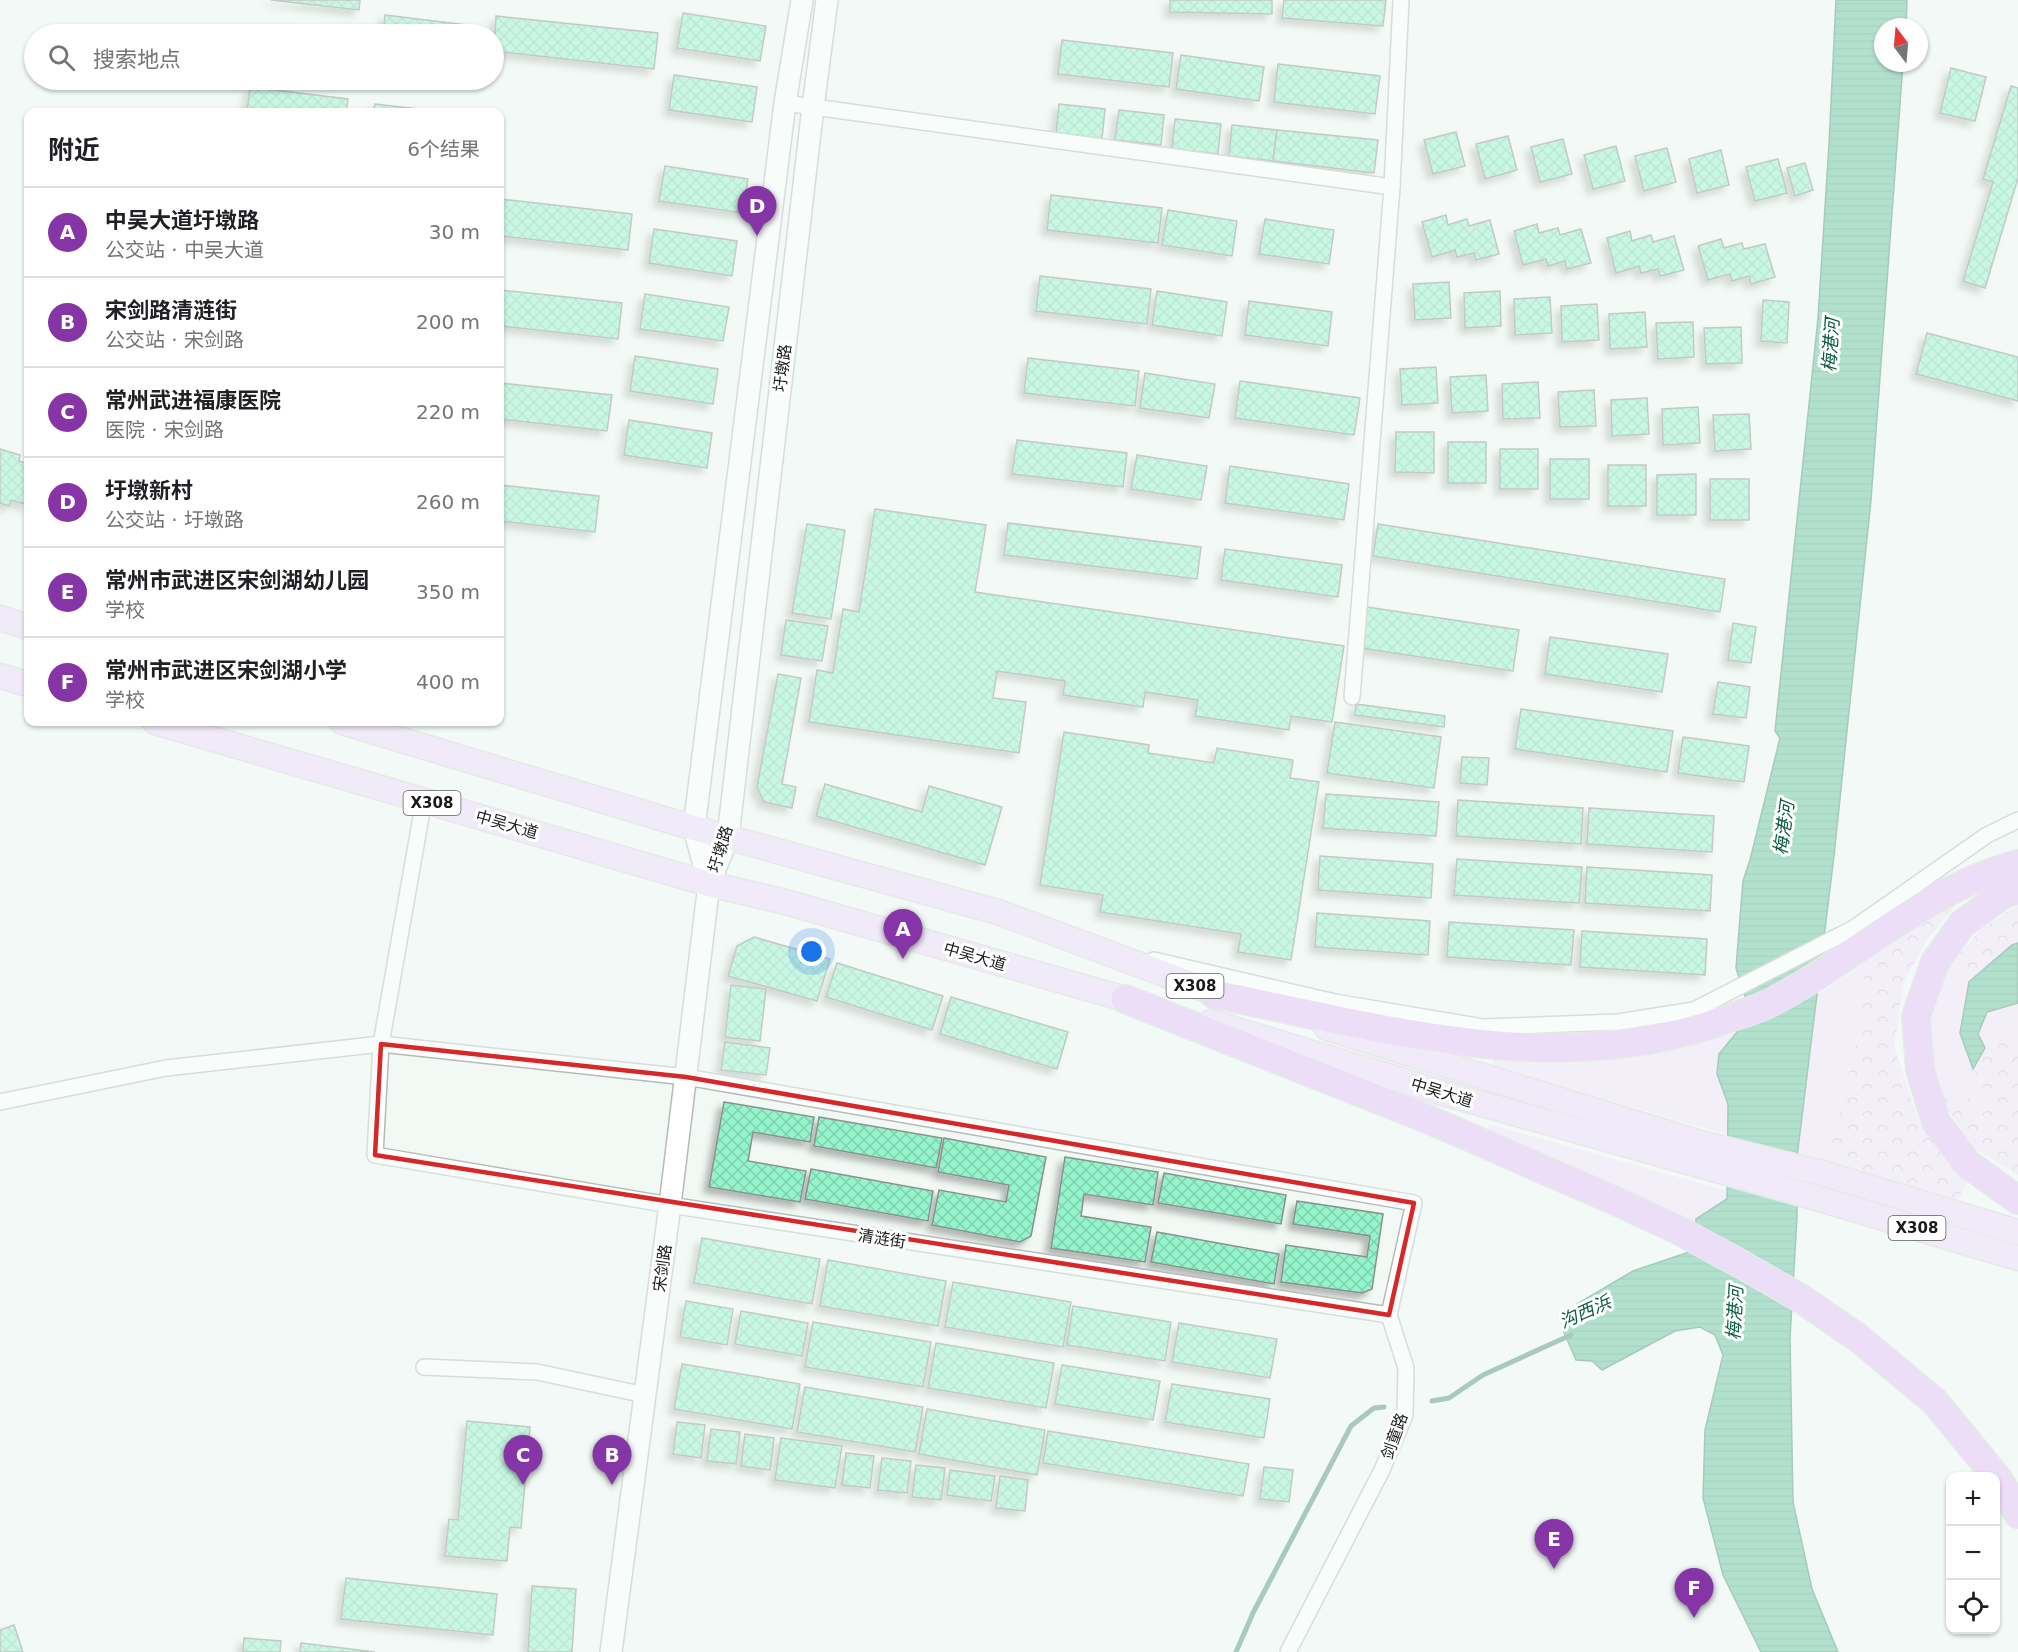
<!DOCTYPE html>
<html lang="zh">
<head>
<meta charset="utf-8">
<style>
	:root { --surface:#fff; --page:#f2f2f2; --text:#202124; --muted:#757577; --line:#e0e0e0; --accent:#8535a5 }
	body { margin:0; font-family:"DejaVu Sans","Noto Sans SC",sans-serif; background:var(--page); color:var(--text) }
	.controls { position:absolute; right:18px; bottom:18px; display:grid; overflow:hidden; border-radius:12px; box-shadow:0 2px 4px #0004 }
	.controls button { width:54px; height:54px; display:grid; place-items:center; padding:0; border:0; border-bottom:2px solid var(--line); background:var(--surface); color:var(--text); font:30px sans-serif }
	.compass { position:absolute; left:1874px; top:18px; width:54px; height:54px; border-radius:50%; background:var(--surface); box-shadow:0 2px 4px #0004; rotate:344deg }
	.you { position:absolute; left:812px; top:952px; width:21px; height:21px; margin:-15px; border:4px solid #fff; border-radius:50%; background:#1a73e8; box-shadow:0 0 0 9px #1a73e833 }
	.badge { display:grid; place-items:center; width:39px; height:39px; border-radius:50%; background:var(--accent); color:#fff; font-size:20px; font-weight:700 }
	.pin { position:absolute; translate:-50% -50px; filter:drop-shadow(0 2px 3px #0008) }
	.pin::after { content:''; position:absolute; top:32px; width:21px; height:18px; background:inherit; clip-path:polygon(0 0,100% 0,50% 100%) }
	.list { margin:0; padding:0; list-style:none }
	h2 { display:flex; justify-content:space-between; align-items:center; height:78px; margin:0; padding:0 24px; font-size:26px }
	h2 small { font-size:20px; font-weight:400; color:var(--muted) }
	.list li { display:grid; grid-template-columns:39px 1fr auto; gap:18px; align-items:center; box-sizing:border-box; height:90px; padding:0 24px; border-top:2px solid var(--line) }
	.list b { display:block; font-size:22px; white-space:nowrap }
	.list p { margin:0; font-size:20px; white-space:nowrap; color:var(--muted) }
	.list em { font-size:20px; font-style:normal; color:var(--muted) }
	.icon { flex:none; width:33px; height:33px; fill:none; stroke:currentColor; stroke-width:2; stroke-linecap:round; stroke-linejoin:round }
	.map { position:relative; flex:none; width:2018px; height:1652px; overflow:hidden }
	.search { position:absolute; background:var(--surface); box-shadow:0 2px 4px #0004; left:24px; top:24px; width:480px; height:66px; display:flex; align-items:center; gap:15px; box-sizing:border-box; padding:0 21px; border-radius:33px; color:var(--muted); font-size:22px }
	.panel { position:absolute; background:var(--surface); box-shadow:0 2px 4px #0004; left:24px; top:108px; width:480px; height:618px; border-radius:12px }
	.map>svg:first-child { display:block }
</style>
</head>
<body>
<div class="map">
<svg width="2018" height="1652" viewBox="0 0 2018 1652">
	<defs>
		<pattern id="forest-crowns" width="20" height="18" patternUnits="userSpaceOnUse" patternTransform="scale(1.5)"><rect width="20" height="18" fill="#f2e3fa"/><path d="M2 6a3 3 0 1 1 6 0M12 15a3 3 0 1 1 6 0" fill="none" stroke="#cfc2d6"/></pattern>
		<pattern id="water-rules" width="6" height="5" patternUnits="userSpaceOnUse" patternTransform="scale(1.5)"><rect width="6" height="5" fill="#63c39d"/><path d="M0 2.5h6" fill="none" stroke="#55a787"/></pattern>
		<pattern id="building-cross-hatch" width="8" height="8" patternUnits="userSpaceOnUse" patternTransform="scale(1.5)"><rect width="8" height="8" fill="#94f4cc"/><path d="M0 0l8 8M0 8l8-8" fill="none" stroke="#7fd1af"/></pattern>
		<filter id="shadow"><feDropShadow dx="-5.5" dy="5.5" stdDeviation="3" flood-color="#0004"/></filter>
	</defs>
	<rect width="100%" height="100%" fill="#f2f9f5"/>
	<g fill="#f2e3fa">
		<path d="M1952,962L1969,982L1960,1033L1973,1069L2000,1117L1957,1091L1939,1098L1926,1051L1931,1001Z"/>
		<path d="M1864,963L1863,1015L1827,1163L1797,1157L1816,996Z"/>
		<path d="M2018,1003V1038L1985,1048L1978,1034L1987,1012Z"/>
		<path d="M1737,1032L1719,1054L1717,1074L1728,1104V1135L1492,1066L1494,1056L1581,1062L1676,1049Z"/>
		<path d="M1489,1124L1727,1191V1199L1696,1219V1227L1486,1132Z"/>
	</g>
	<g fill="url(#forest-crowns)">
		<path d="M1959,902L1926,941L1904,981L1894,1047L1918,1119L1968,1181L1957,1201L1827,1163L1863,1015L1864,963L1894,938Z"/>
		<path d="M2018,905V943L2012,945L1969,982L1952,962L1982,928Z"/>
		<path d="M2018,1038V1175L1975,1149L1939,1098L1957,1091L1999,1116L1973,1069L1985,1048Z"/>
	</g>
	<g fill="url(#water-rules)" stroke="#4d9176" stroke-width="1.5">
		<path d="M1836,0H1907L1906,27H1883V63H1903L1871,500L1834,856L1797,1157V1217L1790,1338L1793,1502L1812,1589L1838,1652H1761L1723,1575L1703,1498L1705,1430L1723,1355L1715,1335L1700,1327L1675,1331L1602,1370L1592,1361L1576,1360L1563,1330L1573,1320L1577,1304L1633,1271L1695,1250L1696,1219L1727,1199L1728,1104L1717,1074L1719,1054L1737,1032L1747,1003L1736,968L1743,881L1750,860L1780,738L1775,731L1818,318L1829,144Z"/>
		<path d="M2018,943V1003L1987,1012L1978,1034L1985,1048L1973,1069L1960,1033L1969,982L2012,945Z"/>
	</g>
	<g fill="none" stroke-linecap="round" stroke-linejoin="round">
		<g stroke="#4d9176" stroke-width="5">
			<path d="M1432,1401L1449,1398L1483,1375L1571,1335"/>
			<path d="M1236,1652L1253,1613L1351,1426L1374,1408L1384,1407"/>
		</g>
	</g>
	<g fill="url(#building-cross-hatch)" stroke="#8a908d" stroke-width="1.5" filter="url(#shadow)">
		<path d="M271,0H360L359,10Z"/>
		<path d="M1170,0H1272V14L1170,12Z"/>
		<path d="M1284,0H1386L1383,26L1282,18Z"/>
		<path d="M683,13L766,26L760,61L677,48Z"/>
		<path d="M385,15L483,27V34H383Z"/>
		<path d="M496,16L658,33L654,69L494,51Z"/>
		<path d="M1062,40L1173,53L1169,87L1058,74Z"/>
		<path d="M1181,55L1264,67L1259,101L1176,89Z"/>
		<path d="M1278,64L1380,76L1375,114L1274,102Z"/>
		<path d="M1951,68L1986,77L1975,121L1940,113Z"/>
		<path d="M674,75L757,87L752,122L669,110Z"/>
		<path d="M2011,86L2018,88V178L1985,288L1963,281L1993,182L1983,179Z"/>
		<path d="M250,87L348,99L346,112H247Z"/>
		<path d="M375,104L445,112H373Z"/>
		<path d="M1059,104L1105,109L1102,139L1056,134Z"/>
		<path d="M1119,110L1164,115L1161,145L1115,140Z"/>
		<path d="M1175,119L1221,124L1218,154L1172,149Z"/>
		<path d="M1232,125L1277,130L1273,161L1229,156Z"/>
		<path d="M1277,130L1378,140L1374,173L1273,161Z"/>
		<path d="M1456,132L1465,166L1433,174L1424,140Z"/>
		<path d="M1508,136L1517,170L1485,179L1476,144Z"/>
		<path d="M1563,139L1572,174L1540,182L1531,147Z"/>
		<path d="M1616,146L1625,181L1593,189L1584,155Z"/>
		<path d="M1667,148L1676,182L1644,191L1635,156Z"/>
		<path d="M1721,150L1729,185L1697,193L1689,159Z"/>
		<path d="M1778,159L1787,193L1755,201L1746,167Z"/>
		<path d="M1805,163L1813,190L1795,196L1787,168Z"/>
		<path d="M665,166L748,179L743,213L659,201Z"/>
		<path d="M1051,195L1162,208L1158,243L1047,230Z"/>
		<path d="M500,199L632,214L628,250L500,236Z"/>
		<path d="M1168,210L1237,221L1232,256L1162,245Z"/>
		<path d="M1446,215L1448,225L1467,219L1469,226L1490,220L1499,254L1476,260L1474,253L1457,257L1455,250L1432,257L1422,222Z"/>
		<path d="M1265,219L1334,230L1329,264L1259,254Z"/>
		<path d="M1537,224L1539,233L1558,228L1560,235L1581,229L1591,263L1567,269L1565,261L1548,266L1546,259L1523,265L1514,231Z"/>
		<path d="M654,229L737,241L732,276L649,263Z"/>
		<path d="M1630,231L1632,241L1651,235L1653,242L1674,236L1684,270L1660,276L1658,269L1641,273L1639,266L1616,273L1607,238Z"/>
		<path d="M1721,239L1724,248L1742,243L1744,249L1765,244L1775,277L1751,284L1749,276L1732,281L1730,274L1708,280L1698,246Z"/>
		<path d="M1040,276L1151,289L1147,324L1036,311Z"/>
		<path d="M1449,282L1451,318L1415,320L1413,284Z"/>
		<path d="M500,290L622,303L618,339L500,326Z"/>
		<path d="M1157,291L1227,302L1222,336L1152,325Z"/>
		<path d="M1500,291L1501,326L1465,328L1464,293Z"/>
		<path d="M645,294L729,307L723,341L640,329Z"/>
		<path d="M1550,297L1552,333L1515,335L1514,299Z"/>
		<path d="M1763,300L1789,302L1787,343L1761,341Z"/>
		<path d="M1249,301L1332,312L1328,346L1245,335Z"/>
		<path d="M1597,304L1599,340L1562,342L1561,306Z"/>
		<path d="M1645,312L1647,347L1610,349L1609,314Z"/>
		<path d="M1693,322L1694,357L1658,359L1656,323Z"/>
		<path d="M1741,327L1742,363L1706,364L1704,328Z"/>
		<path d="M1927,333L2018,357V401L1916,374Z"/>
		<path d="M635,356L718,369L713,404L630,391Z"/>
		<path d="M1028,358L1139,371L1135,406L1024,393Z"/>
		<path d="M1436,367L1438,403L1402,405L1400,369Z"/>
		<path d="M1145,373L1215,384L1209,418L1140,408Z"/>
		<path d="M1486,375L1488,411L1452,413L1450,377Z"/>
		<path d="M1240,381L1360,398L1354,435L1235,418Z"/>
		<path d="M1538,382L1540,418L1503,419L1502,384Z"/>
		<path d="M500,383L612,395L607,431L500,419Z"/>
		<path d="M1594,390L1596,426L1560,427L1558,392Z"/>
		<path d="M1647,398L1649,434L1612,436L1611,400Z"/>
		<path d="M1698,407L1700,443L1663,445L1662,409Z"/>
		<path d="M1749,414L1751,449L1715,451L1713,415Z"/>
		<path d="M629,420L712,433L707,468L624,455Z"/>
		<path d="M1396,432H1434V473L1395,472Z"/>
		<path d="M1017,440L1127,453L1123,487L1012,474Z"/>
		<rect x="1448" y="442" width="38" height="41"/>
		<path d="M0,449L20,455L19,461L28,464V505L11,500L9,506L0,503Z"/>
		<rect x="1500" y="449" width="38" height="40"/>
		<path d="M1137,455L1207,466L1201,500L1131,489Z"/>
		<rect x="1550" y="459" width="39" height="40"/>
		<rect x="1608" y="465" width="38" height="41"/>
		<path d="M1230,466L1349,484L1344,520L1225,503Z"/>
		<path d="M1696,474V515H1657V475Z"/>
		<rect x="1710" y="479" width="39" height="41"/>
		<path d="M500,485L599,496L595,532L500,521Z"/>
		<path d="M875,509L986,525L975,592L1344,646L1332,722L1291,716L1289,730L1195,716L1198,700L1145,692L1143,707L1063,695L1065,681L997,671L993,698L1026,702L1019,753L809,722L817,670L833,673L843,609L859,612Z"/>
		<path d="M1008,523L1201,547L1197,579L1004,555Z"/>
		<path d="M807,524L845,530L831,619L792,613Z"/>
		<path d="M1378,524L1725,579L1720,612L1373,556Z"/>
		<path d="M1225,549L1342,565L1338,597L1221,580Z"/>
		<path d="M1367,607L1519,630L1513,671L1361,648Z"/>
		<path d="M786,620L828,626L822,661L781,655Z"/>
		<path d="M1733,623L1756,627L1751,663L1728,660Z"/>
		<path d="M1550,637L1668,654L1662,692L1545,674Z"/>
		<path d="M778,674L801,678L782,784L796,787L792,808L764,802L757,787Z"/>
		<path d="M1718,682L1750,687L1746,718L1713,714Z"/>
		<path d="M1356,704L1445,716L1444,727L1355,715Z"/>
		<path d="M1521,709L1673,731L1667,772L1515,749Z"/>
		<path d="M1335,722L1441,737L1434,788L1327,773Z"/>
		<path d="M1064,732L1149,745L1148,753L1214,763L1217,748L1293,760L1290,778L1319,782L1291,960L1238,952L1241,934L1100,912L1103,895L1040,885Z"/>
		<path d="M1683,737L1749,746L1744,782L1678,773Z"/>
		<path d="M1462,757L1489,758L1487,785L1460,783Z"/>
		<path d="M825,784L922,812L929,786L1002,807L985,865L816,816Z"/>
		<path d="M1326,794L1439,802L1436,836L1323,828Z"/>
		<path d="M1458,800L1583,808L1581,844L1456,836Z"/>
		<path d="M1589,808L1714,816L1712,852L1587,844Z"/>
		<path d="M1320,856L1433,864L1431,898L1318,890Z"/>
		<path d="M1457,859L1582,867L1579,903L1454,895Z"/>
		<path d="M1587,867L1712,875L1710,911L1585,903Z"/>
		<path d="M1317,913L1430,921L1428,955L1315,947Z"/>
		<path d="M1449,922L1574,930L1571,965L1447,957Z"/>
		<path d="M1582,931L1707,939L1705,975L1580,967Z"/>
		<path d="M754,937L830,959L817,1001L728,976L737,946Z"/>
		<path d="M837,963L943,996L932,1030L826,997Z"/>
		<path d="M731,985L766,989L760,1041L725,1037Z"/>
		<path d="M951,997L1068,1032L1057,1069L940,1034Z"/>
		<path d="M725,1042L770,1048L766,1075L721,1070Z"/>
		<path d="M724,1102L814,1117L810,1142L753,1132L748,1161L806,1171L800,1202L709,1187Z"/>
		<path d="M819,1117L942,1138L936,1168L814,1146Z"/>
		<path d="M944,1138L1046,1157L1031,1236L1020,1242L932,1225L939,1190L1006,1202L1009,1185L938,1172Z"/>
		<path d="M1065,1157L1158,1172L1153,1205L1084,1194L1081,1216L1151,1227L1145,1262L1051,1248Z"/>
		<path d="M811,1169L933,1191L928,1221L805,1199Z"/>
		<path d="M1164,1173L1286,1195L1281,1224L1158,1203Z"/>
		<path d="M1297,1201L1383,1214L1372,1289L1362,1293L1281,1282L1286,1245L1367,1257L1370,1236L1293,1224Z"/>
		<path d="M1157,1232L1279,1254L1274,1284L1151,1262Z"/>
		<path d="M702,1238L820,1259L812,1304L694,1283Z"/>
		<path d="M828,1260L946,1281L938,1326L820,1306Z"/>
		<path d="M953,1282L1071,1302L1063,1347L945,1327Z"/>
		<path d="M686,1301L733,1309L727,1345L680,1337Z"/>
		<path d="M1073,1306L1171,1322L1165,1361L1067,1345Z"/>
		<path d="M741,1311L808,1323L802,1356L735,1344Z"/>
		<path d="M813,1322L931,1342L923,1387L805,1367Z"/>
		<path d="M1179,1323L1277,1339L1270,1378L1172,1362Z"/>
		<path d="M936,1343L1054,1363L1046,1408L928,1388Z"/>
		<path d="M682,1364L800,1384L792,1429L674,1409Z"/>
		<path d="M1062,1365L1160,1381L1153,1420L1055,1404Z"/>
		<path d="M1172,1384L1270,1399L1264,1438L1165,1422Z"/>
		<path d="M805,1387L923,1407L915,1452L797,1432Z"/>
		<path d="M927,1409L1045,1430L1037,1475L919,1454Z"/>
		<path d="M467,1421L530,1427L521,1528L510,1527L507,1561L445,1556L449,1519L458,1520Z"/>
		<path d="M677,1422L705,1425L701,1458L673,1454Z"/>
		<path d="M711,1429L740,1432L736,1464L707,1461Z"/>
		<path d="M1048,1431L1249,1464L1243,1496L1043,1463Z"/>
		<path d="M745,1434L774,1438L770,1470L741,1466Z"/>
		<path d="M781,1438L842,1446L835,1488L775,1480Z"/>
		<path d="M846,1453L874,1456L870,1488L842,1485Z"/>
		<path d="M882,1458L911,1461L907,1493L878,1490Z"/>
		<path d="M916,1465L945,1468L941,1500L912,1497Z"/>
		<path d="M1264,1467L1293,1470L1289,1502L1260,1499Z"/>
		<path d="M950,1470L995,1476L991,1501L947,1495Z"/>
		<path d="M1000,1476L1028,1480L1025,1511L996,1508Z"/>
		<path d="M346,1578L497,1594L493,1635L341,1619Z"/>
		<path d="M532,1586L576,1589L572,1652H528Z"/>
		<path d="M14,1625L23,1652H0V1630Z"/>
		<path d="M244,1638L281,1641L280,1652H243Z"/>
		<path d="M301,1643L375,1652H300Z"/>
	</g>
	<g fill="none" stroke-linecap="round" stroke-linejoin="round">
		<g stroke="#b4bbb8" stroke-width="18">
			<g id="street">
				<path d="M785,103L1392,187"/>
				<path d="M1352,697L1392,187L1401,0"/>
				<path d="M424,800L381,1044L375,1155L670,1205L1389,1315"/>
				<path d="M1154,960L1335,1002L1483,1027L1618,1022L1694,1010L1854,928L1987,835L2018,820"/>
				<path d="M0,1102L166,1068L381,1044L686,1077L1414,1203L1389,1315L1406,1368L1405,1415L1382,1470L1288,1652"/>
				<path d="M424,1367L537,1372L645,1395"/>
			</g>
		</g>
		<g stroke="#b4bbb8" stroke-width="24">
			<g id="secondary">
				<path d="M709,884L694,828L785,103L802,0"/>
				<path d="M611,1652L670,1205L709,884L728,837L813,107L827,0"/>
			</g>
		</g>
		<g stroke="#d6d6d6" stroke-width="27">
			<g id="primary">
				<path d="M0,618L28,627"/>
				<path d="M0,676L28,684"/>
				<path d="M155,722L709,884L782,901L1143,1004"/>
				<path d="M342,722L694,828L998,912L1234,1000"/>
				<path d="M1211,1022L1450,1095L1816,1198L2018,1258"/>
				<path d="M1327,1028L1697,1142L1822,1173L2018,1232"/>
			</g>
		</g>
		<g stroke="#d6d6d6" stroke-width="30">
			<g id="highway">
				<path d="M2018,889L2002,895L1962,924L1935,962L1916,1016L1920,1070L1936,1122L1968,1164L2018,1200"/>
				<path d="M1214,994C1383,1028 1564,1082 1732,1017C1744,1013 1758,1009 1770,1003C1855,959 1924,889 2018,864"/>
				<path d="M1125,999L1430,1120L1611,1199L1676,1229L1739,1263L1800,1298L1857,1337L1935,1402L1999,1480L2018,1514"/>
			</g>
		</g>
		<use href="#street" stroke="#fff" stroke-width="15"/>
		<use href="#secondary" stroke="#fff" stroke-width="21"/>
		<use href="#primary" stroke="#efd7fa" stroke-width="24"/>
		<use href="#highway" stroke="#e4bdf7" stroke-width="27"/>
	</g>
	<path d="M0 0H2018V1652H0ZM381,1044L686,1077L1414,1203L1389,1315L375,1155Z" fill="#f2f9f5" fill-opacity=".55" fill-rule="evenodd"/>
	<path fill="none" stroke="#d62828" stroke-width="4.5" stroke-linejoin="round" d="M381,1044L686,1077L1414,1203L1389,1315L375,1155Z"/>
	<g text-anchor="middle" stroke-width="6" stroke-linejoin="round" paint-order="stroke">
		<g fill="#fff" stroke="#5e5f5f" stroke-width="1.5">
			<rect x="403.5" y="791" width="57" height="24" rx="4.5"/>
			<rect x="1166.5" y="974" width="57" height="24" rx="4.5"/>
			<rect x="1888.5" y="1216" width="57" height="24" rx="4.5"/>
		</g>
		<g font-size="15" font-weight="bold" fill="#191b1a">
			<text x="432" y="808">X308</text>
			<text x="1195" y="991">X308</text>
			<text x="1917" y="1233">X308</text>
		</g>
		<g font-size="16" fill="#191b1a" stroke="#fff">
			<text transform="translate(782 368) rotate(-83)" y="6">圩墩路</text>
			<text transform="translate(507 824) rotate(16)" y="6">中吴大道</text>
			<text transform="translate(720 849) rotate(-73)" y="6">圩墩路</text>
			<text transform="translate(975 956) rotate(16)" y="6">中吴大道</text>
			<text transform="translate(1442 1092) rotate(17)" y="6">中吴大道</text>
			<text transform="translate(882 1238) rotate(9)" y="6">清涟街</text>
			<text transform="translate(662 1268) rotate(-82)" y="6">宋剑路</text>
			<text transform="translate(1394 1436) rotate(-70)" y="6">剑童路</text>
		</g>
		<g font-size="18" font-style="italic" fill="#0b5a41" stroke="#fff">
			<text transform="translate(1831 345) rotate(-86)" y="6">梅港河</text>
			<text transform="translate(1784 828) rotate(-82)" y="6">梅港河</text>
			<text transform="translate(1585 1312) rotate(-24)" y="6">沟西浜</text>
			<text transform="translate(1735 1313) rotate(-87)" y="6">梅港河</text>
		</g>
	</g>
</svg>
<div class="controls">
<button>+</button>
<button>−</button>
<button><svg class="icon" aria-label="locate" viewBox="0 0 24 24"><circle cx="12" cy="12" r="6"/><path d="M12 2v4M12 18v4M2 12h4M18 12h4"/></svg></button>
</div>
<svg class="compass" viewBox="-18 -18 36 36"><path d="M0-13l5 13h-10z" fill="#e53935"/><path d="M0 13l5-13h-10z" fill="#757577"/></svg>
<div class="you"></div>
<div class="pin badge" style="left:903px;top:959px">A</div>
<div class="pin badge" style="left:612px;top:1485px">B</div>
<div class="pin badge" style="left:523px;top:1485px">C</div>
<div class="pin badge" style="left:757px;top:236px">D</div>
<div class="pin badge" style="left:1554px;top:1569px">E</div>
<div class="pin badge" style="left:1694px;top:1618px">F</div>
<div class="search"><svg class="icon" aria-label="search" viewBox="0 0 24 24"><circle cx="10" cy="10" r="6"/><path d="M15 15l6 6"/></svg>搜索地点</div>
<section class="panel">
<h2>附近<small>6个结果</small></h2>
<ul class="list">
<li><span class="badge">A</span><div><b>中吴大道圩墩路</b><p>公交站 · 中吴大道</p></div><em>30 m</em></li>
<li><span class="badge">B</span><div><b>宋剑路清涟街</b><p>公交站 · 宋剑路</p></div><em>200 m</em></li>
<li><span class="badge">C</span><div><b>常州武进福康医院</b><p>医院 · 宋剑路</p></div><em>220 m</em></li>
<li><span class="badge">D</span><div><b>圩墩新村</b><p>公交站 · 圩墩路</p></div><em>260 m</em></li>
<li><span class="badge">E</span><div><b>常州市武进区宋剑湖幼儿园</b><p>学校</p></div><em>350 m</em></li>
<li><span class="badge">F</span><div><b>常州市武进区宋剑湖小学</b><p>学校</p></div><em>400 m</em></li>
</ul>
</section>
</div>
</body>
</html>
